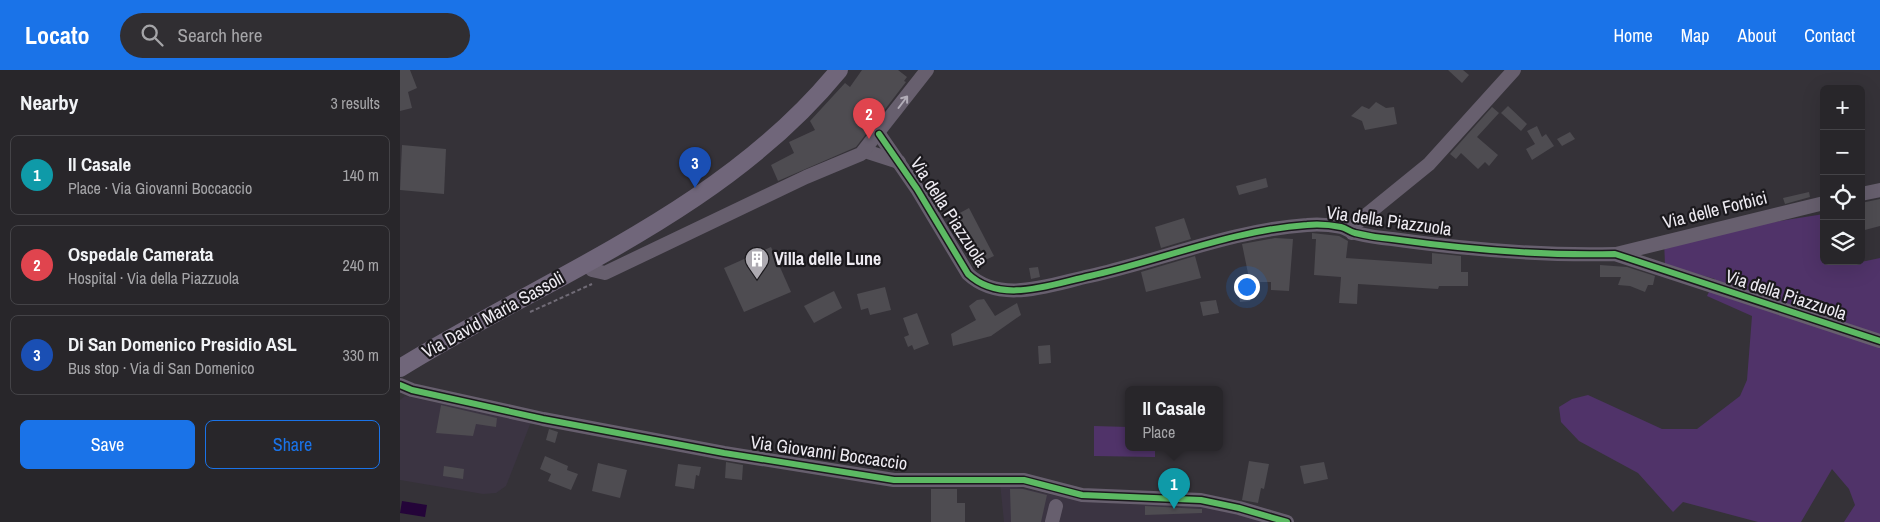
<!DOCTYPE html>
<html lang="en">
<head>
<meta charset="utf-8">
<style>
	:root { --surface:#28262a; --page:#302e32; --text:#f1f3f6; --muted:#a5a5a8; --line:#444347; --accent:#1a73e8 }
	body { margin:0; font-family:"Archivo Narrow",sans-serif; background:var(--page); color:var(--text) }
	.controls { position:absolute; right:15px; top:15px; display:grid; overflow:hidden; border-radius:8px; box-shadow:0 5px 20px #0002 }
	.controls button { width:45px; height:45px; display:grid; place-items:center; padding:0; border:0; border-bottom:1px solid var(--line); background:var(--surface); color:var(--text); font:25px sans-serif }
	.you { position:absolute; left:846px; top:216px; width:18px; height:18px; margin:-12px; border:4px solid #fff; border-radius:50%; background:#1a73e8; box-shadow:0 0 0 8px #1a73e833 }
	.badge { display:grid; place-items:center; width:32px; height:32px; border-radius:50%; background:var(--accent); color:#fff; font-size:16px; font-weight:700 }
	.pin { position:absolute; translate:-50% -41px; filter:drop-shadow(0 1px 2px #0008) }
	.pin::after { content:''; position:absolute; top:26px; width:18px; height:15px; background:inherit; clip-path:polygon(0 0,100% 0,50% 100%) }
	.popup { position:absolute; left:725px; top:316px; width:98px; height:65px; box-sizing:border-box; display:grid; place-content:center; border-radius:8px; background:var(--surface); filter:drop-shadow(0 1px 4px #0005); font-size:16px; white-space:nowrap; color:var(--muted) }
	.popup b { font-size:19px; color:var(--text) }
	.popup::after { content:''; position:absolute; left:50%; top:100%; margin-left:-10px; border:10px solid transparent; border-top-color:var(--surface) }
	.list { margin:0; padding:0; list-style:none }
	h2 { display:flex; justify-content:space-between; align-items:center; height:65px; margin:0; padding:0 20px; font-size:21px }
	h2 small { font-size:16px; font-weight:400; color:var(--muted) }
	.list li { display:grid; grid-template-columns:32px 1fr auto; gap:15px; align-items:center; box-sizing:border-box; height:80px; margin:0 10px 10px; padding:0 10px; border:1px solid var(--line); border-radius:8px }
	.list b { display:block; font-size:19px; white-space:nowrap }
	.list p { margin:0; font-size:16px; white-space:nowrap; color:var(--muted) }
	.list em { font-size:16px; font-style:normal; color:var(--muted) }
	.actions { display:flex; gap:10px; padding:15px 20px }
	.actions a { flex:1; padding:11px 0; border:1px solid var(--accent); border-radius:8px; text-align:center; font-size:18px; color:var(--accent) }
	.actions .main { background:var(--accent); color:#fff }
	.icon { flex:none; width:28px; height:28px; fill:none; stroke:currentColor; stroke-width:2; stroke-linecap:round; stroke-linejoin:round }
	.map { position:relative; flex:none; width:1480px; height:452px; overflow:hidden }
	header { display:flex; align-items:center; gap:30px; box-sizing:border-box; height:70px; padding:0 25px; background:var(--accent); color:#fff }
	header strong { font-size:24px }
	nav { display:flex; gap:28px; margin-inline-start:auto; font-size:18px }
	.search { width:350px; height:45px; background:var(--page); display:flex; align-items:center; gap:12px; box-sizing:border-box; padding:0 18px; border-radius:28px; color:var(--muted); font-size:19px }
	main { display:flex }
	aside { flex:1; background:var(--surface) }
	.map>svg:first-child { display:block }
</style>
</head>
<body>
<header>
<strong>Locato</strong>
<div class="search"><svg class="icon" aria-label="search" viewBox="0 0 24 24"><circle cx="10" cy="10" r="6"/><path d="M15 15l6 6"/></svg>Search here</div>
<nav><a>Home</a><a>Map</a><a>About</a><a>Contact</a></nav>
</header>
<main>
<aside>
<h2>Nearby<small>3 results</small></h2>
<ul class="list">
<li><span class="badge" style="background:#0f9aa8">1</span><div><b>Il Casale</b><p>Place · Via Giovanni Boccaccio</p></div><em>140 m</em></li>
<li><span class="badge" style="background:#e0444e">2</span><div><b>Ospedale Camerata</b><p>Hospital · Via della Piazzuola</p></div><em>240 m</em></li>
<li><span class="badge" style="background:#1a4fb4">3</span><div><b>Di San Domenico Presidio ASL</b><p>Bus stop · Via di San Domenico</p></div><em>330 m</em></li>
</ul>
<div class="actions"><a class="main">Save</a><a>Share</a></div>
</aside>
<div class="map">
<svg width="1480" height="452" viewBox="0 0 1480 452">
	<rect width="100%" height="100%" fill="#353238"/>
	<g fill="#3b3442">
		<path d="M5,326L131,352L106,416L96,423L83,424L0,410V330Z"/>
		<path d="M600,413L679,431L745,435L802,434L864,452H604Z"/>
	</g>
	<g fill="#503369">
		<path d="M1424,144V191H1446L1447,195L1480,188V452H1444L1455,435L1449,419L1432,399L1401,452H1358L1283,432L1273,442L1238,403L1179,371L1161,352L1159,337L1172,329L1188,325L1262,359H1297L1340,326L1347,310L1352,246L1307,226L1315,209L1265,195L1264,169Z"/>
		<path d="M694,356L729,357V378H755V387L694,386Z"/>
	</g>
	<path fill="#240439" d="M2,431L27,435L25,447L0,443Z"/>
	<g fill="#4e4c51">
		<path d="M0,0H10L17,18L8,22L12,38L0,41Z"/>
		<path d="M462,0H498L507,7L504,11L506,12L456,77L378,111L371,95L394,83L389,72L415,60L410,51L445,13L450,17Z"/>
		<path d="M1048,0H1063L1069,5L1062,13Z"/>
		<path d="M976,32L986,38L994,37L997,54L965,60L962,51L951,46L962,36L969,39Z"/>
		<path d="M1108,36L1127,54L1121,61L1101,43Z"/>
		<path d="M1092,37L1099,43L1077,67L1098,85L1089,96L1085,92L1078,99L1061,83L1056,89L1050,84Z"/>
		<path d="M1137,56L1142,67L1146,64L1154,76L1132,90L1126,79L1135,74L1127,61Z"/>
		<path d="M1170,62L1175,69L1162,76L1157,69Z"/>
		<path d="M2,75L46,79L44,124L0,120Z"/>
		<path d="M866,108L868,117L839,125L836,116Z"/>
		<path d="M1409,122L1410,127L1385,134L1383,128Z"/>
		<path d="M1480,129V156L1461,161V133Z"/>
		<path d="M569,138L594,186L581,192L556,145Z"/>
		<path d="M784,148L791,169L761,178L755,157Z"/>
		<path d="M912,163L939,166L948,171L946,188L1032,194V183L1061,186V202H1068V216H1039L1038,219L958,214L957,234L939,233L941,207L914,205L916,169H912Z"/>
		<path d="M875,168L893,169L889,221L871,220V212H855L850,231L840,232L837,215L850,213L842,174Z"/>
		<path d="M371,177L391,222L344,242L324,198Z"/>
		<path d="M795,186L801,208L746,222L741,202Z"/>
		<path d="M1200,195L1227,197L1255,206L1253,215H1248L1245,222L1230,216L1218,215L1221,207H1200Z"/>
		<path d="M638,197L640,207L631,209L629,198Z"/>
		<path d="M485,217L491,240L470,245L468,238L461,240L457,224Z"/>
		<path d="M434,221L442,238L414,253L404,236Z"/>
		<path d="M584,229L595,246L617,233L621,245L591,266L553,276L551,264L576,250L569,236L577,230Z"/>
		<path d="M816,230L819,243L803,246L800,232Z"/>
		<path d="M517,243L529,274L514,280L512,275L508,277L504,267L509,265L503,248Z"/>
		<path d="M650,275L651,293L639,294L638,276Z"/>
		<path d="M41,335L97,348L96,357L76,354L73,366L36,363Z"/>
		<path d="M149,359L158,362L155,373L146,370Z"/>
		<path d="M145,386L168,396L167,400L178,404L171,420L148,411L151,404L140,399Z"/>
		<path d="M849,391L869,394L864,419L861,418L858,433L842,430Z"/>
		<path d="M326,392L343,395L342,410L325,408Z"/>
		<path d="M924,392L928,409L904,414L900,396Z"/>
		<path d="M198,393L227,400L220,428L192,421Z"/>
		<path d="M278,394L301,397L299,406L296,405L294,419L275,416Z"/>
		<path d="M44,396L64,399L63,409L43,406Z"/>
		<path d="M531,419H557V433H565V452H531Z"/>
		<path d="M610,419H623L647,425L641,452H611Z"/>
		<path d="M745,436L800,439H802V443L745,445Z"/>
	</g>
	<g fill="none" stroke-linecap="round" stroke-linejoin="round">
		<path stroke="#706b76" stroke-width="2" stroke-dasharray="4 2.5" stroke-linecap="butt" d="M130,242L192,214"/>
		<g stroke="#675f6e" stroke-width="14">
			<path d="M479,64L517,119L568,204C601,235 652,214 690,206C762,190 833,160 907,155C918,154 931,155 941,157C946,158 950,162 955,163C967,166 980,168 992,169C1064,179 1143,186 1215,184L1480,271"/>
			<path d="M465,81L499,92"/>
			<path d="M1461,124L1480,120"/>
			<path d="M952,163L954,155L1029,94L1114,0"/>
			<path d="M1216,184L1424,133"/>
			<path d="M187,193L192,200L205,203L406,107L461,84L527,0"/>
			<path d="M0,315L12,320L143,349L324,383L494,410H624L682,425L801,430L839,438L887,452"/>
			<path d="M652,452L656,436"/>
		</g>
		<path stroke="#70667a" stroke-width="18" d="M0,298C150,205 324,141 439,0"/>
		<g stroke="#1b191d" stroke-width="9">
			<g id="cycleway">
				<path d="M479,64L517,119L568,204C601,235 652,214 690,206C762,190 833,160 907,155C918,154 931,155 941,157C946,158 950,162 955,163C967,166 980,168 992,169C1064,179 1143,186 1215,184L1480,271"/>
				<path d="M0,315L12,320L143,349L324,383L494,410H624L682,425L801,430L839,438L887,452"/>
			</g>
		</g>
		<use href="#cycleway" stroke="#5cba63" stroke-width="6"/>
	</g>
	<defs><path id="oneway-shaft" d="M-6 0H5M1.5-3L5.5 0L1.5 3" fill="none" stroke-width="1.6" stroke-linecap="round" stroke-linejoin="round" transform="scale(1.25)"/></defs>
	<use stroke="#b1acb7" href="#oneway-shaft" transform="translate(503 32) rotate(-53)"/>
	<defs>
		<g id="building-pin" transform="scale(1.25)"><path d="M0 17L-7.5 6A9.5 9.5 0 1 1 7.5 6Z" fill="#adaab1" stroke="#1b191d"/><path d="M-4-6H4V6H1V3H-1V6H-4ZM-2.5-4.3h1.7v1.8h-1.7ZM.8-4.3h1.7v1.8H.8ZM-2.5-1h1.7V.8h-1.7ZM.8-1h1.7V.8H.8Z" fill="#fff"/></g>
	</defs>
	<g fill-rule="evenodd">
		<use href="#building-pin" x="357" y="189"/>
	</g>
	<g text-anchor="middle" stroke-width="4.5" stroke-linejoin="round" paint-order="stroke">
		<g font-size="18" fill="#eeebf2" stroke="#1b191d">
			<text transform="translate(1315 140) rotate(-14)" y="6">Via delle Forbici</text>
			<text transform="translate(549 142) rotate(57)" y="6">Via della Piazzuola</text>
			<text transform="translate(989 151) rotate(8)" y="6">Via della Piazzuola</text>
			<text transform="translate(1386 225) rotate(18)" y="6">Via della Piazzuola</text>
			<text transform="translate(93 245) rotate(-29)" y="6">Via David Maria Sassoli</text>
			<text transform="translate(429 383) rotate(8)" y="6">Via Giovanni Boccaccio</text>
		</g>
		<g font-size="18" font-weight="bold" fill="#eeebf2" stroke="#1b191d" text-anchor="start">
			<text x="374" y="195">Villa delle Lune</text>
		</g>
	</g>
</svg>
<div class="controls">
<button>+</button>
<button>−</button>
<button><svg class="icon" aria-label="locate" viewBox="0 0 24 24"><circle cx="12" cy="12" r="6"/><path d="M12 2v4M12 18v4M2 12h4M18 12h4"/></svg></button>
<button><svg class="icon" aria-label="layers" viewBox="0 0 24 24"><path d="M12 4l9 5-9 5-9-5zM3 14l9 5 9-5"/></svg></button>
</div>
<div class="you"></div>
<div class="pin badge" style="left:774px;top:439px;background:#0f9aa8">1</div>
<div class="popup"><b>Il Casale</b>Place</div>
<div class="pin badge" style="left:469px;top:69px;background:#e0444e">2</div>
<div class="pin badge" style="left:295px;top:118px;background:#1a4fb4">3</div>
</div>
</main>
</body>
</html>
